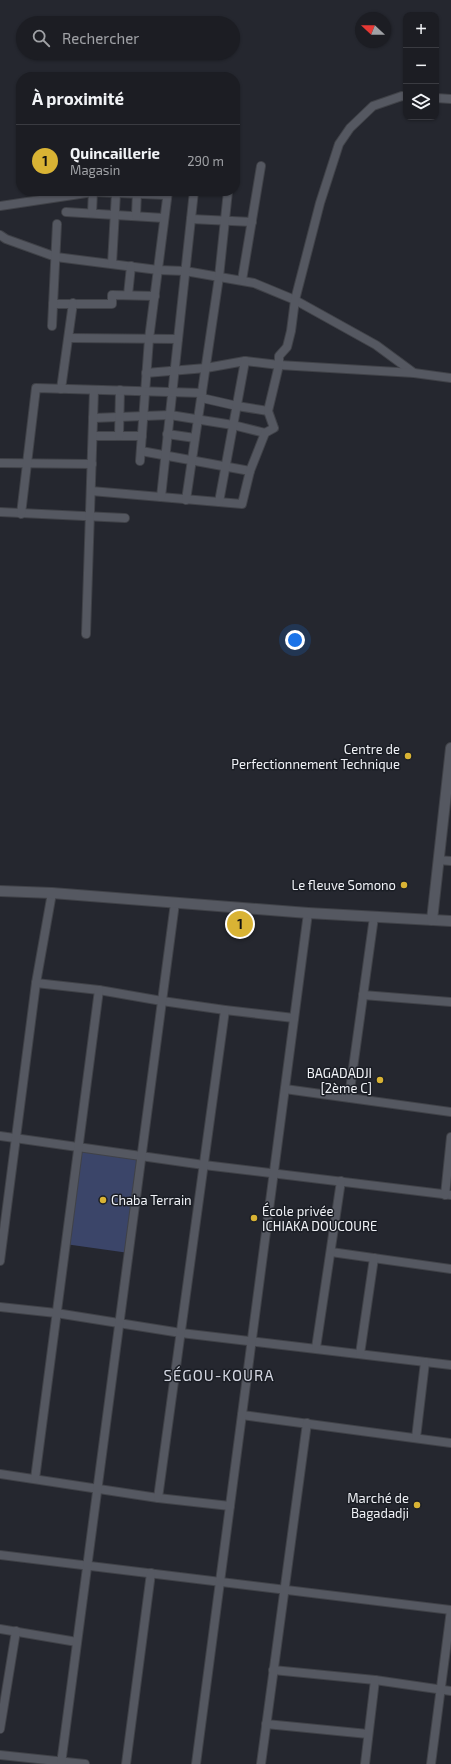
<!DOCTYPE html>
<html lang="fr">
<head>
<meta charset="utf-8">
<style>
	:root { --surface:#1c1d23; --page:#292a30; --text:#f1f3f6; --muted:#a0a2a6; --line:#3a3b41; --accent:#d9b334 }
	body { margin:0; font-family:"Exo 2",sans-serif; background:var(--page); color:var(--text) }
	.controls { position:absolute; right:12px; top:12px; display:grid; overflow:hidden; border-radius:8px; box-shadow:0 1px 3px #0004 }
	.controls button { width:36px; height:36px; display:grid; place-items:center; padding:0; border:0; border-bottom:1px solid var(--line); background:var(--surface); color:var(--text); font:20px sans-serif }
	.compass { position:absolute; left:355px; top:12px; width:36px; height:36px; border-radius:50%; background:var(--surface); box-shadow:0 1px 3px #0004; rotate:292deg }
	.you { position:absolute; left:295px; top:640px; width:14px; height:14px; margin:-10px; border:3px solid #fff; border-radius:50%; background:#1a73e8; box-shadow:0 0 0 6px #1a73e833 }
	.badge { display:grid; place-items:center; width:26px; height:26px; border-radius:50%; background:var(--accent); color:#111; font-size:13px; font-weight:700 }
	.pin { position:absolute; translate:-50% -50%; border:2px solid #fff; box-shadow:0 1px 4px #0006 }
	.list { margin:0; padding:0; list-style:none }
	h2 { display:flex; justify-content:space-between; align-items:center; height:52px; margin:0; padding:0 16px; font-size:17px }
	h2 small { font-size:13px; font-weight:400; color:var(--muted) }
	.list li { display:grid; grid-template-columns:26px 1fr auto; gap:12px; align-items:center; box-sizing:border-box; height:72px; padding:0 16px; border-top:1px solid var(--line) }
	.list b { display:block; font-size:15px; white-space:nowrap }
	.list p { margin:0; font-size:13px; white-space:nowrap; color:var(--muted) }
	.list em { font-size:13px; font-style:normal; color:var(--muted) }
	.icon { flex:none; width:22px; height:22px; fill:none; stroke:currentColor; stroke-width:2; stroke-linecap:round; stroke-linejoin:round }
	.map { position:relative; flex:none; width:451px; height:1764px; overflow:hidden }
	.search { position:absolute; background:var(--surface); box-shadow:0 1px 3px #0004; left:16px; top:16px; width:224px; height:44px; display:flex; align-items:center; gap:10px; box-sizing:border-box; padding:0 14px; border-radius:22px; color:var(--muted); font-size:15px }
	.panel { position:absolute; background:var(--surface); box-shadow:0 1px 3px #0004; left:16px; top:72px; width:224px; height:124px; border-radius:16px }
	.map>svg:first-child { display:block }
</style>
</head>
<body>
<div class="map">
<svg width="451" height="1764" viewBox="0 0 451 1764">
	<rect width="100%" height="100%" fill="#25272f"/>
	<path fill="#3b4569" d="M77,1148L141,1156L129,1253L65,1244Z"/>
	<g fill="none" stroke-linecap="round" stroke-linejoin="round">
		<g stroke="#404248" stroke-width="10">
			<g id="minor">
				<path d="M436,98L451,99"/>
				<path d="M0,206L93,192L167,195"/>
				<path d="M66,212L164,218"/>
				<path d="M92,213L93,191"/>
				<path d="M136,216L137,191"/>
				<path d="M191,219L252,222"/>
				<path d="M0,235L6,239L56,257L158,270L185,271L254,283L295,300L376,345L414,373"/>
				<path d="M112,264L116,193"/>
				<path d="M242,280L261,166"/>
				<path d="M128,295L131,266"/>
				<path d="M53,304H112V295L155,296"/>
				<path d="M52,326L57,224"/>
				<path d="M69,338L178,339"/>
				<path d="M146,373L206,368L245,361L279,365L414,373L451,378"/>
				<path d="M61,389L73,303"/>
				<path d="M202,398L237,406L268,411"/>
				<path d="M93,418L170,415L233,425L265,433"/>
				<path d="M167,434L195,438"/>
				<path d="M93,436H142"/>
				<path d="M119,436L120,390"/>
				<path d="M141,451L250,471"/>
				<path d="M140,461L149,339L168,191"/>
				<path d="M0,463L92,464"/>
				<path d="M91,491L242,504L250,471L265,433L274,428L268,411L279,365V356L287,347L291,331L295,300L320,203L339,144L350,128L373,106L402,96L406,97"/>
				<path d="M161,497L194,191"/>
				<path d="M186,500L219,277L228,191"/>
				<path d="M219,502L245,361"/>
				<path d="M0,512L125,518"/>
				<path d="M21,514L36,388L202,393"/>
				<path d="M86,634L94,390"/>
				<path d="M438,860L451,861"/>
				<path d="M36,983L99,990L162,1001L225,1010L294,1018"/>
				<path d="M363,995L451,1002"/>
				<path d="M285,1089L451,1112"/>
				<path d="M349,1097L374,917"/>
				<path d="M0,1136L204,1165L451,1195"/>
				<path d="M445,1195L451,1137"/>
				<path d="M331,1252L451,1269"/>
				<path d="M0,1261L36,983L52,893"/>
				<path d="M0,1307L56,1313L181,1333L451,1365"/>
				<path d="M316,1348L341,1181"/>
				<path d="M360,1354L374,1258"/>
				<path d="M242,1415L451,1443"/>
				<path d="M416,1438L425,1362"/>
				<path d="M0,1474L158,1498L230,1506"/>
				<path d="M35,1479L99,990"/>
				<path d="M158,1498L225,1010"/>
				<path d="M0,1555L451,1610"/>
				<path d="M0,1629L77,1642"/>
				<path d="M273,1670L375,1680L451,1691"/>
				<path d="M266,1724L368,1734"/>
				<path d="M0,1729L16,1631"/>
				<path d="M0,1755L85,1764"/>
				<path d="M61,1764L175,903"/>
				<path d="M126,1764L151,1573"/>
				<path d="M196,1764L308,913"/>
				<path d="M261,1764L307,1423"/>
				<path d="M365,1764L375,1680"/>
				<path d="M431,1764L451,1610"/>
			</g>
		</g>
		<g stroke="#404248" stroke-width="12">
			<g id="tertiary">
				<path d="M0,891L52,893L308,913L451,921"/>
				<path d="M432,920L451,748"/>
			</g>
		</g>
		<use href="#minor" stroke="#555861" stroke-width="8"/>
		<use href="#tertiary" stroke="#555861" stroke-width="10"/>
	</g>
	<g fill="#d9b334" stroke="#1b1e25" stroke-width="1.5">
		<circle cx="408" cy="756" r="4"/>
		<circle cx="404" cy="885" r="4"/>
		<circle cx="380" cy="1080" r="4"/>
		<circle cx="103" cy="1200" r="4"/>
		<circle cx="254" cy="1218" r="4"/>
		<circle cx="417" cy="1505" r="4"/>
	</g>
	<g text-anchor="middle" stroke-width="3" stroke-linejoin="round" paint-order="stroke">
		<g font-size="13" fill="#f0f2f7" stroke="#1b1e25" text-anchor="end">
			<text x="400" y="754">Centre de<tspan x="400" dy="15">Perfectionnement Technique</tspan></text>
			<text x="396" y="890">Le fleuve Somono</text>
			<text x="372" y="1078">BAGADADJI<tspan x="372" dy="15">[2ème C]</tspan></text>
			<text x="111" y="1205" text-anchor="start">Chaba Terrain</text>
			<text x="262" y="1216" text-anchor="start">École privée<tspan x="262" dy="15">ICHIAKA DOUCOURE</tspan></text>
			<text x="409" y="1503">Marché de<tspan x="409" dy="15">Bagadadji</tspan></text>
		</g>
		<g font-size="15" letter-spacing="1" fill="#d4d7e2" stroke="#1b1e25">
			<text x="219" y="1381">SÉGOU-KOURA</text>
		</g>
	</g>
</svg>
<div class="controls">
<button>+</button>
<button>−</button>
<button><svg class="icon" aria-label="layers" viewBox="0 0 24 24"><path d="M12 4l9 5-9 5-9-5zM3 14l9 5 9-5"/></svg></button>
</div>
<svg class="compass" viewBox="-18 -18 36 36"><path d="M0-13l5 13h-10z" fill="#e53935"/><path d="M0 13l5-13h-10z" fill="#a0a2a6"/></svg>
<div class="you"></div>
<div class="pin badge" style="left:240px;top:924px">1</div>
<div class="search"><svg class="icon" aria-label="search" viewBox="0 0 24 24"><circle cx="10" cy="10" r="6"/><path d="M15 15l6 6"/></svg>Rechercher</div>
<section class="panel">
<h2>À proximité<small></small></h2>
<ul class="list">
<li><span class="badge">1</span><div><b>Quincaillerie</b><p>Magasin</p></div><em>290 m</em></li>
</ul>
</section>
</div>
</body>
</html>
